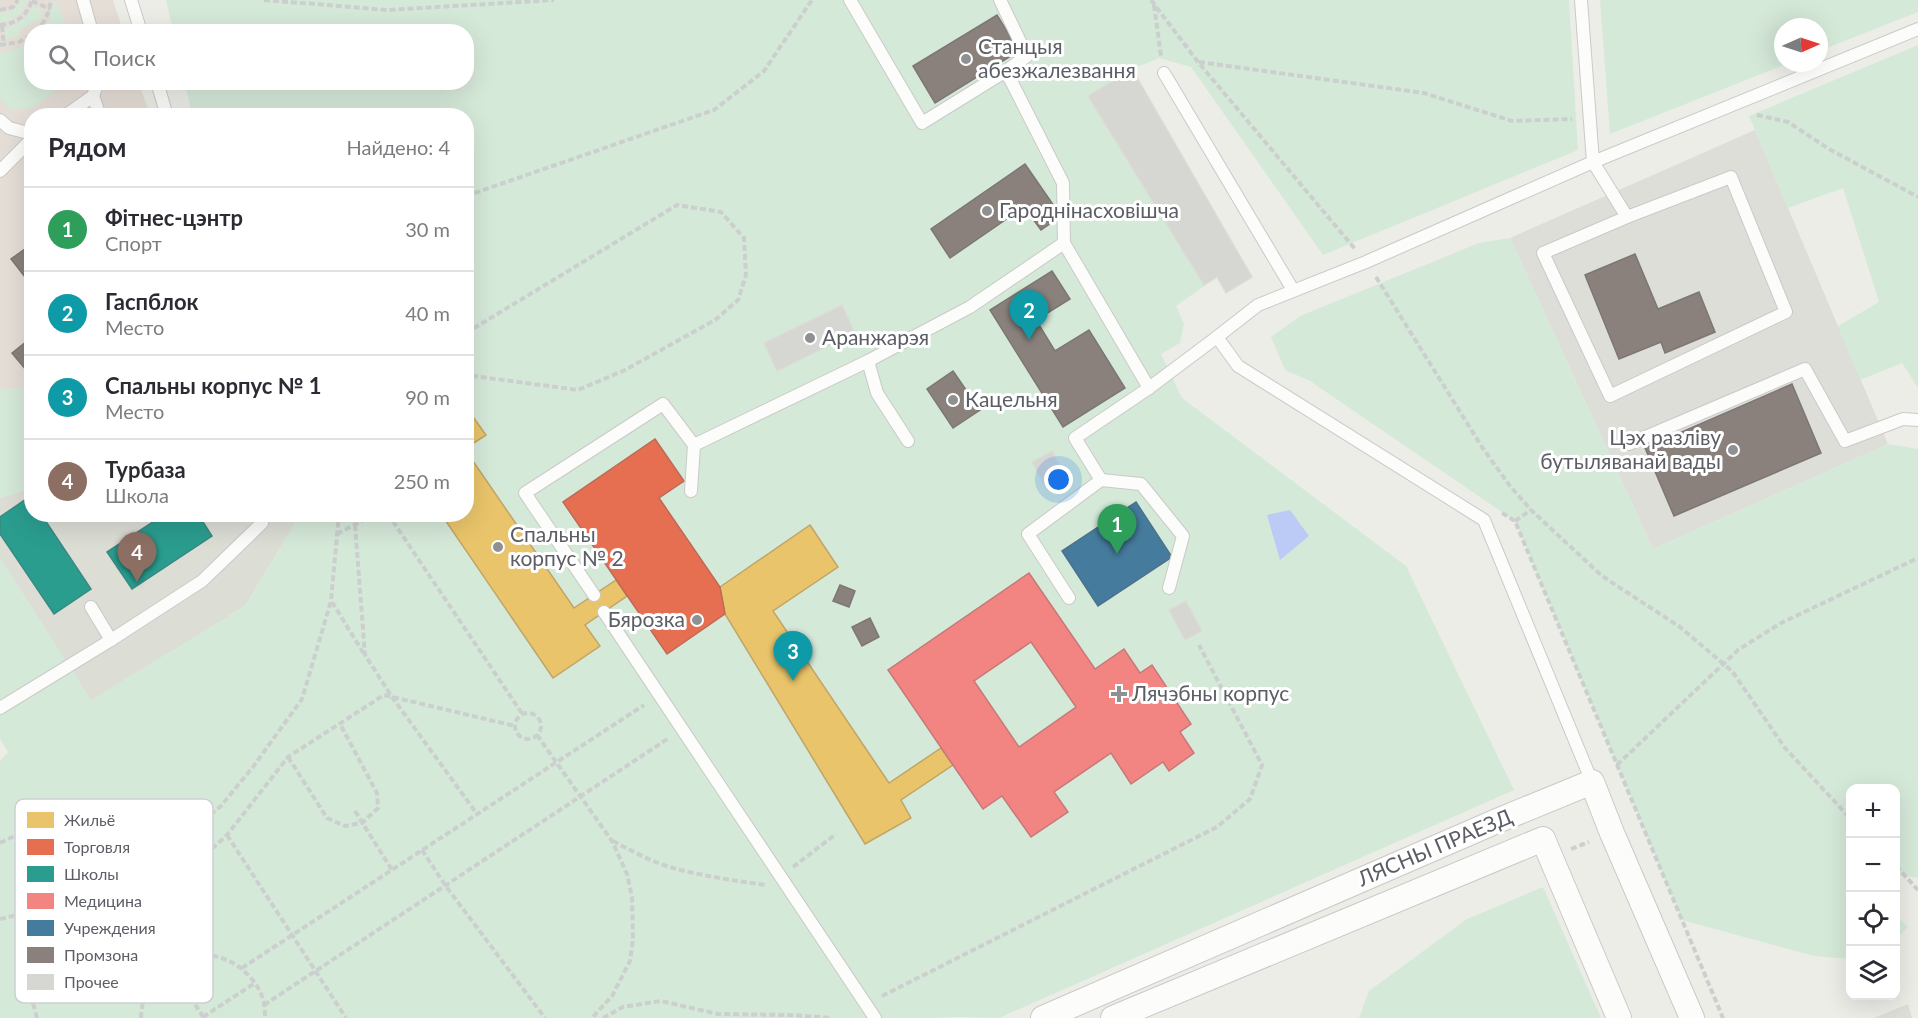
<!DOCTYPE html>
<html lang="ru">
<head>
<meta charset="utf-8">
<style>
	:root { --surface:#fff; --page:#f7f7f7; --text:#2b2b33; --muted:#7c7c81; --line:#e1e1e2; --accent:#8e9092 }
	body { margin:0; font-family:Lato,sans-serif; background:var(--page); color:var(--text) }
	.controls { position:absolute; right:18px; bottom:18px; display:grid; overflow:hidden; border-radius:12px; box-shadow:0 6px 24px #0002 }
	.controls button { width:54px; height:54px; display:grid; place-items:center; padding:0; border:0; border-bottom:2px solid var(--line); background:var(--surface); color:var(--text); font:30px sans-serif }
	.compass { position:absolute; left:1774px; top:18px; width:54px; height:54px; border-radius:50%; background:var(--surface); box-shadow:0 6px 24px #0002; rotate:87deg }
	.you { position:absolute; left:1059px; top:480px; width:21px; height:21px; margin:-15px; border:4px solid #fff; border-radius:50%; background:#1a73e8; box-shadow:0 0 0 9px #1a73e833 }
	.badge { display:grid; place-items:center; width:39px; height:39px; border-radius:50%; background:var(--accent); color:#fff; font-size:20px; font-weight:700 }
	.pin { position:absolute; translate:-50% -50px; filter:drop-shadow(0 2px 3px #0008) }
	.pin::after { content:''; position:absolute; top:32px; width:21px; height:18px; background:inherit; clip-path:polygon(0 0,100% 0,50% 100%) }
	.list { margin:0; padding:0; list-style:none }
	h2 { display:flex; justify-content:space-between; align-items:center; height:78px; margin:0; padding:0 24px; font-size:26px }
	h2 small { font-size:20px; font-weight:400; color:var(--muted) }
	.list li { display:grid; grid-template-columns:39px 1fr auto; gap:18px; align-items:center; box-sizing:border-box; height:84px; padding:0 24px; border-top:2px solid var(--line) }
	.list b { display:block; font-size:22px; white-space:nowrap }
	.list p { margin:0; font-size:20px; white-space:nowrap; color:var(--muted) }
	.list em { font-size:20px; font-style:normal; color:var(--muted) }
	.icon { flex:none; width:33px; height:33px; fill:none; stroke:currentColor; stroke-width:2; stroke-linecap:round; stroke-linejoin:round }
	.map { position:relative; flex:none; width:1918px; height:1018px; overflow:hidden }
	.search { position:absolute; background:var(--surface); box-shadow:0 6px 24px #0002; left:24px; top:24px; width:450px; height:66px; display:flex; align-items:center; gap:15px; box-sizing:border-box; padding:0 21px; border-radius:24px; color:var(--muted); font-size:22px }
	.panel { position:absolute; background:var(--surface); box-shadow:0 6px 24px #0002; left:24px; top:108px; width:450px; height:414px; border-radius:24px }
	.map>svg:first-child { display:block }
</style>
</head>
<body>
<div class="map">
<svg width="1918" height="1018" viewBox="0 0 1918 1018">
	<rect width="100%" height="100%" fill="#ecede7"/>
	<g fill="#ddded8">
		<path d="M1755,130L1888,444L1653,549L1510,238Z"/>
		<path d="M1908,1004L1912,1018H1874Z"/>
	</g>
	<path fill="#dcddd5" d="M31,488L32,514L300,515L245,606L91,701L0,558V498Z"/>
	<path fill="#e5ded7" d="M0,0H113L123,31L32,32V82L139,83L150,115L32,116L31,387L0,390Z"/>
	<g fill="#d5e9d9">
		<path d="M20,0H27C23,13 14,21 0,22V13C10,14 16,8 20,0Z"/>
		<path d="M55,0L68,27L69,31H41L48,23Z"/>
		<path d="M166,0H1569L1578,150L1323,255L1191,67L1159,58L1132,69L1252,277L1226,293L1217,277L1176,306L1184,324L1180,343L1161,354L1182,398L1406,566L1514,790L999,1018C978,1018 958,1016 937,1018H0V761L8,752L0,739V558L91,700L245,606L300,515L466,514V116L192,115L185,83L466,82V32L173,31Z"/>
		<path d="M1600,0H1918V12L1819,51V27H1783V63H1789L1610,134Z"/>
		<path d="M33,7L42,9L40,19L22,29L17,37L5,39V28C19,25 26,18 33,7Z"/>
		<path d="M31,44L32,82L60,83L53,93L32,108L9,109L0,99V53C4,53 27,46 31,44Z"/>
		<path d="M1918,45V388L1902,363L1860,380L1838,326L1879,302L1843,188L1788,208L1749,116Z"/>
		<path d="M1510,238L1653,549L1888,444L1918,449V878L1900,875L1896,880V788H1850V959L1814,956L1682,920L1515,521L1310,381L1285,370L1271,337L1300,316L1479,243Z"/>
		<path d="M31,387V488L0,498V390Z"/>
		<path d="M1543,887L1601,1018H1359L1369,991L1467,919Z"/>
		<path d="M1896,915L1908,927L1896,939Z"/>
	</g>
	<path fill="#bbcbf6" d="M1290,510L1309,536L1280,560L1267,515Z"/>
	<g fill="#e9c46a" stroke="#bfa568" stroke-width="1.5">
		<path d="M466,407L486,435L466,448Z"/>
		<path d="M466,451L574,608L616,580L627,596L585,625L600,646L553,678L441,514H466Z"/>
		<path d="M810,525L838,567L773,611L889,783L941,748L953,765L901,800L911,818L865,844L725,614L720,587Z"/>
	</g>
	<path fill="#e76f51" stroke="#bd6a57" stroke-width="1.5" d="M655,439L684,481L659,498L720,587L725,614L667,654L563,502Z"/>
	<g fill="#2a9d8f" stroke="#398a82" stroke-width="1.5">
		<path d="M29,497L32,501V514H41L91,589L54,614L0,534V517Z"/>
		<path d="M165,514H198L212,536L132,589L107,552Z"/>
	</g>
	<path fill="#f28482" stroke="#c57979" stroke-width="1.5" fill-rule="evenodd" d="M1029,573L1095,669L1124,649L1140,673L1152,665L1191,724L1180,732L1194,753L1169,771L1163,762L1131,784L1111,753L1054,792L1068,812L1031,837L1002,796L983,809L888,670ZM1031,642L1076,707L1019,747L974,681Z"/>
	<path fill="#457b9d" stroke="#4c728c" stroke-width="1.5" d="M1136,502L1172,557L1098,606L1062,551Z"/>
	<g fill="#8a817c" stroke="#7c7675" stroke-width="1.5">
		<path d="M997,15L1019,51L935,103L913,66Z"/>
		<path d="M1025,164L1061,216L1041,230L1024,207L950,258L931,229Z"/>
		<path d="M32,244V286L11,259Z"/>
		<path d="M1635,254L1658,309L1699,292L1715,332L1665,353L1661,342L1619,359L1585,275Z"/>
		<path d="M1052,271L1070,299L1036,320L1055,351L1089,330L1125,388L1063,427L990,310Z"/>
		<path d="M32,337V377L12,353Z"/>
		<path d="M953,371L980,410L953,428L927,389Z"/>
		<path d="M1792,384L1821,453L1674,516L1645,448Z"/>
		<path d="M840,585L855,591L849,607L833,601Z"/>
		<path d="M870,618L879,637L862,646L852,627Z"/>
	</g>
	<g fill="#d6d6d2" stroke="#dcdcd6" stroke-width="1.5">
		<path d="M1132,69L1252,277L1226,293L1217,277L1204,285L1088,96Z"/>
		<path d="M842,305L855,333L777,371L764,343Z"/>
		<path d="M1052,451L1067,479L1047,490L1032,462Z"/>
		<path d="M1186,601L1202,631L1185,640L1169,610Z"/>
	</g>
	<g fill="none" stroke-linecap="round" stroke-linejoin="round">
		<g stroke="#c9cac9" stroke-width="14">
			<g id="service">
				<path d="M83,0L92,32"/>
				<path d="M131,0L141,32"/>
				<path d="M850,0L922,123L1006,71L1063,183L1064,243L1149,388"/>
				<path d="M1000,0L1027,56L1006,71"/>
				<path d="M1581,0L1593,162L1627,217L1731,177L1786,312L1610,396L1543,253L1627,217"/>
				<path d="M1164,73L1293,290"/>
				<path d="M157,82L167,116"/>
				<path d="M93,96L100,116"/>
				<path d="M65,116L93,96L98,82"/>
				<path d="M0,120L9,128L32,134"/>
				<path d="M0,171L32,139"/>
				<path d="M868,361L877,393L908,441"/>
				<path d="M1629,444L1805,369L1845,441L1903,419L1918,420"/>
				<path d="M694,445L868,361L970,307L1064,243"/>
				<path d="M1101,480L1141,484L1183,536L1169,588"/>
				<path d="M594,595L525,493L663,404L694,445L691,491"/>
				<path d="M1069,598L1028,534L1101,480L1075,438L1149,388L1217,337"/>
				<path d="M91,607L111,640L202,581L262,523L263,514"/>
				<path d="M604,612L875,1018"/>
				<path d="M0,708L111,640"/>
				<path d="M1592,782L1484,520L1238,366L1217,337L1258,305L1366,262L1593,162L1918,29"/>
			</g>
		</g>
		<g stroke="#c9cac9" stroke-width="26">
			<g id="minor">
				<path d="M1043,1018L1497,821L1592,782L1612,833L1692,1018"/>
				<path d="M1113,1018L1543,839L1619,1018"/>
			</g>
		</g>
		<g stroke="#cbcfce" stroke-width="4" stroke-dasharray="6 3" stroke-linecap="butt">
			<path d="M264,0L388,10L554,0"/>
			<path d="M1151,0L1198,62L1355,249"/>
			<path d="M32,1L50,9"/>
			<path d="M1154,5L1161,56"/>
			<path d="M0,10L13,7L18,0"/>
			<path d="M0,25C16,24 27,16 32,0"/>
			<path d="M2,26L4,46"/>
			<path d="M36,32C45,22 49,13 51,0"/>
			<path d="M0,45L19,42L32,35"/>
			<path d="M1199,62L1424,93L1512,121L1572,119"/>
			<path d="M1757,115L1788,122L1829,149L1918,197"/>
			<path d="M466,196L714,110L764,71L812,0"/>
			<path d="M1376,277L1482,447L1510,486L1531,510L1602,576L1680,627L1732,671L1785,748L1850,818"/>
			<path d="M466,333L677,205L721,212L744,238L746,275L738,300L715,320L625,370L578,390L466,375"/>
			<path d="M1502,513L1515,521L1723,1018"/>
			<path d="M388,514L523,715"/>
			<path d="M1515,521L1531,510"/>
			<path d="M355,525L365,655L392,697L477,814"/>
			<path d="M337,534L375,514"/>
			<path d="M332,602L364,654"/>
			<circle cx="528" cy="726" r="13"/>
			<path d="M537,735L612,841L627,874L632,897L633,939L630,961L612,996L592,1018"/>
			<path d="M288,757L327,818L345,826L362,823L378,808L377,793L340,724"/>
			<path d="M1617,765L1738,650L1781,623L1918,558"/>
			<path d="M355,811L392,870"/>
			<path d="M227,835L346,1018"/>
			<path d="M613,841C632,851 652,862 673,868C703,876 735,881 766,885"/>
			<path d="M0,843L41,823L85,830L128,850L161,854L220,807L253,767L302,699L331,601L339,514"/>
			<path d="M1571,849L1589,842"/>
			<path d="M422,850L445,885L545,1018"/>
			<path d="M1896,866L1918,890"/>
			<path d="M793,867L836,834"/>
			<path d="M115,885L204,1018"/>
			<path d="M0,919L48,908"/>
			<path d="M242,968L644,705"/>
			<path d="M882,996L1217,827L1250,799L1262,765L1199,645"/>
			<path d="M264,1005L669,738"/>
			<path d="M203,1017L255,983"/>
			<path d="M37,1018L24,970L49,908L81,890L123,884L178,880L227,835L288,757L384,695L515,726"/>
			<path d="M141,1018C142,1004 144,990 153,979C178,948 223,947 249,976C255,982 261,991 263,1000C265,1005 265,1012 265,1018"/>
			<path d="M603,1018L623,1007L661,1001L718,1014L792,1015L832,1018"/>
		</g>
		<use href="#service" stroke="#fcfcfb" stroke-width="12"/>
		<use href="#minor" stroke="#fcfcfb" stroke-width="24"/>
	</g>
	<g fill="#8e9092" stroke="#fff" stroke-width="2">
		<circle cx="966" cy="59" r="6"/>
		<circle cx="987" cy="211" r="6"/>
		<circle cx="810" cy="338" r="6"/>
		<circle cx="953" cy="400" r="6"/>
		<circle cx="1733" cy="450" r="6"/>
		<circle cx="498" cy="547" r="6"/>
		<circle cx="697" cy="620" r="6"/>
		<path d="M1116 685h6v6h6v6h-6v6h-6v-6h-6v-6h6z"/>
	</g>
	<g text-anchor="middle" stroke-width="6" stroke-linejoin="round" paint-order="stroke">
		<g font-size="21" fill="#5c5e65" stroke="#fff" text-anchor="start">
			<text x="978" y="54">Станцыя<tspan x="978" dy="24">абезжалезвання</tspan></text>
			<text x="999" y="218">Гароднінасховішча</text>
			<text x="822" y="345">Аранжарэя</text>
			<text x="965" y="407">Кацельня</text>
			<text x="1721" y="445" text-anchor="end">Цэх разліву<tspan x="1721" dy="24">бутыляванай вады</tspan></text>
			<text x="510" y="542">Спальны<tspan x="510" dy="24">корпус № 2</tspan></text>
			<text x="685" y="627" text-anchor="end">Бярозка</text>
			<text x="1132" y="701">Лячэбны корпус</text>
		</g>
		<g font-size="21" fill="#5c5e65" stroke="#fff">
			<text transform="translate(1435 848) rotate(-23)" y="7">ЛЯСНЫ ПРАЕЗД</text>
		</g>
	</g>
	<rect x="15" y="799" width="198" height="204" rx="9" fill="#fff" stroke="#cecfd1" stroke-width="1.5"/>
	<rect x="27" y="812" width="27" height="16" fill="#e9c46a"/>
	<rect x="27" y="839" width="27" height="16" fill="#e76f51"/>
	<rect x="27" y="866" width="27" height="16" fill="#2a9d8f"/>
	<rect x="27" y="893" width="27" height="16" fill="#f28482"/>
	<rect x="27" y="920" width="27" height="16" fill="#457b9d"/>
	<rect x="27" y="947" width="27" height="16" fill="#8a817c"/>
	<rect x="27" y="974" width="27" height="16" fill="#d6d6d2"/>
	<g font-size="16" fill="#5c5e65">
		<text x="64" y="826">Жильё</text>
		<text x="64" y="853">Торговля</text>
		<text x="64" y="880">Школы</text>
		<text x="64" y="907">Медицина</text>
		<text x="64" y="934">Учреждения</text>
		<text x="64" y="961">Промзона</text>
		<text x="64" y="988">Прочее</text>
	</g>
</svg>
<div class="controls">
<button>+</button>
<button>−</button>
<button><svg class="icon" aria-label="locate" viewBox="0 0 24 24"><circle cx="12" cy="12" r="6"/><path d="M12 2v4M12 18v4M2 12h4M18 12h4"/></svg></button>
<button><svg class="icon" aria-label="layers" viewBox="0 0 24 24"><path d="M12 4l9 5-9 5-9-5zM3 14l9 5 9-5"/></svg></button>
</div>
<svg class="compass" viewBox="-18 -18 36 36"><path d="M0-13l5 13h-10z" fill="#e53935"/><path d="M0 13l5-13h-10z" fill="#7c7c81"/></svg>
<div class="you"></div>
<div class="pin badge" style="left:1117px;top:554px;background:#2e9e5b">1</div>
<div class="pin badge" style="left:1029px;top:340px;background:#0f9aa8">2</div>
<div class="pin badge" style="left:793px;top:681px;background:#0f9aa8">3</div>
<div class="pin badge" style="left:137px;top:582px;background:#8d6e63">4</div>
<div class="search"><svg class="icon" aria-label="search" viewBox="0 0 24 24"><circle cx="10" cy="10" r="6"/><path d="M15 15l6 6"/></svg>Поиск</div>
<section class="panel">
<h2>Рядом<small>Найдено: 4</small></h2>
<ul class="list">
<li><span class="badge" style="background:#2e9e5b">1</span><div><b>Фітнес-цэнтр</b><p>Спорт</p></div><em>30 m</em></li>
<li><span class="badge" style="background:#0f9aa8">2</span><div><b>Гаспблок</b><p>Место</p></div><em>40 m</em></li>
<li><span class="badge" style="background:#0f9aa8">3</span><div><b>Спальны корпус № 1</b><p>Место</p></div><em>90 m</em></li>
<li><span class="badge" style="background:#8d6e63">4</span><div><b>Турбаза</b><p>Школа</p></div><em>250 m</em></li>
</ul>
</section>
</div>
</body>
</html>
